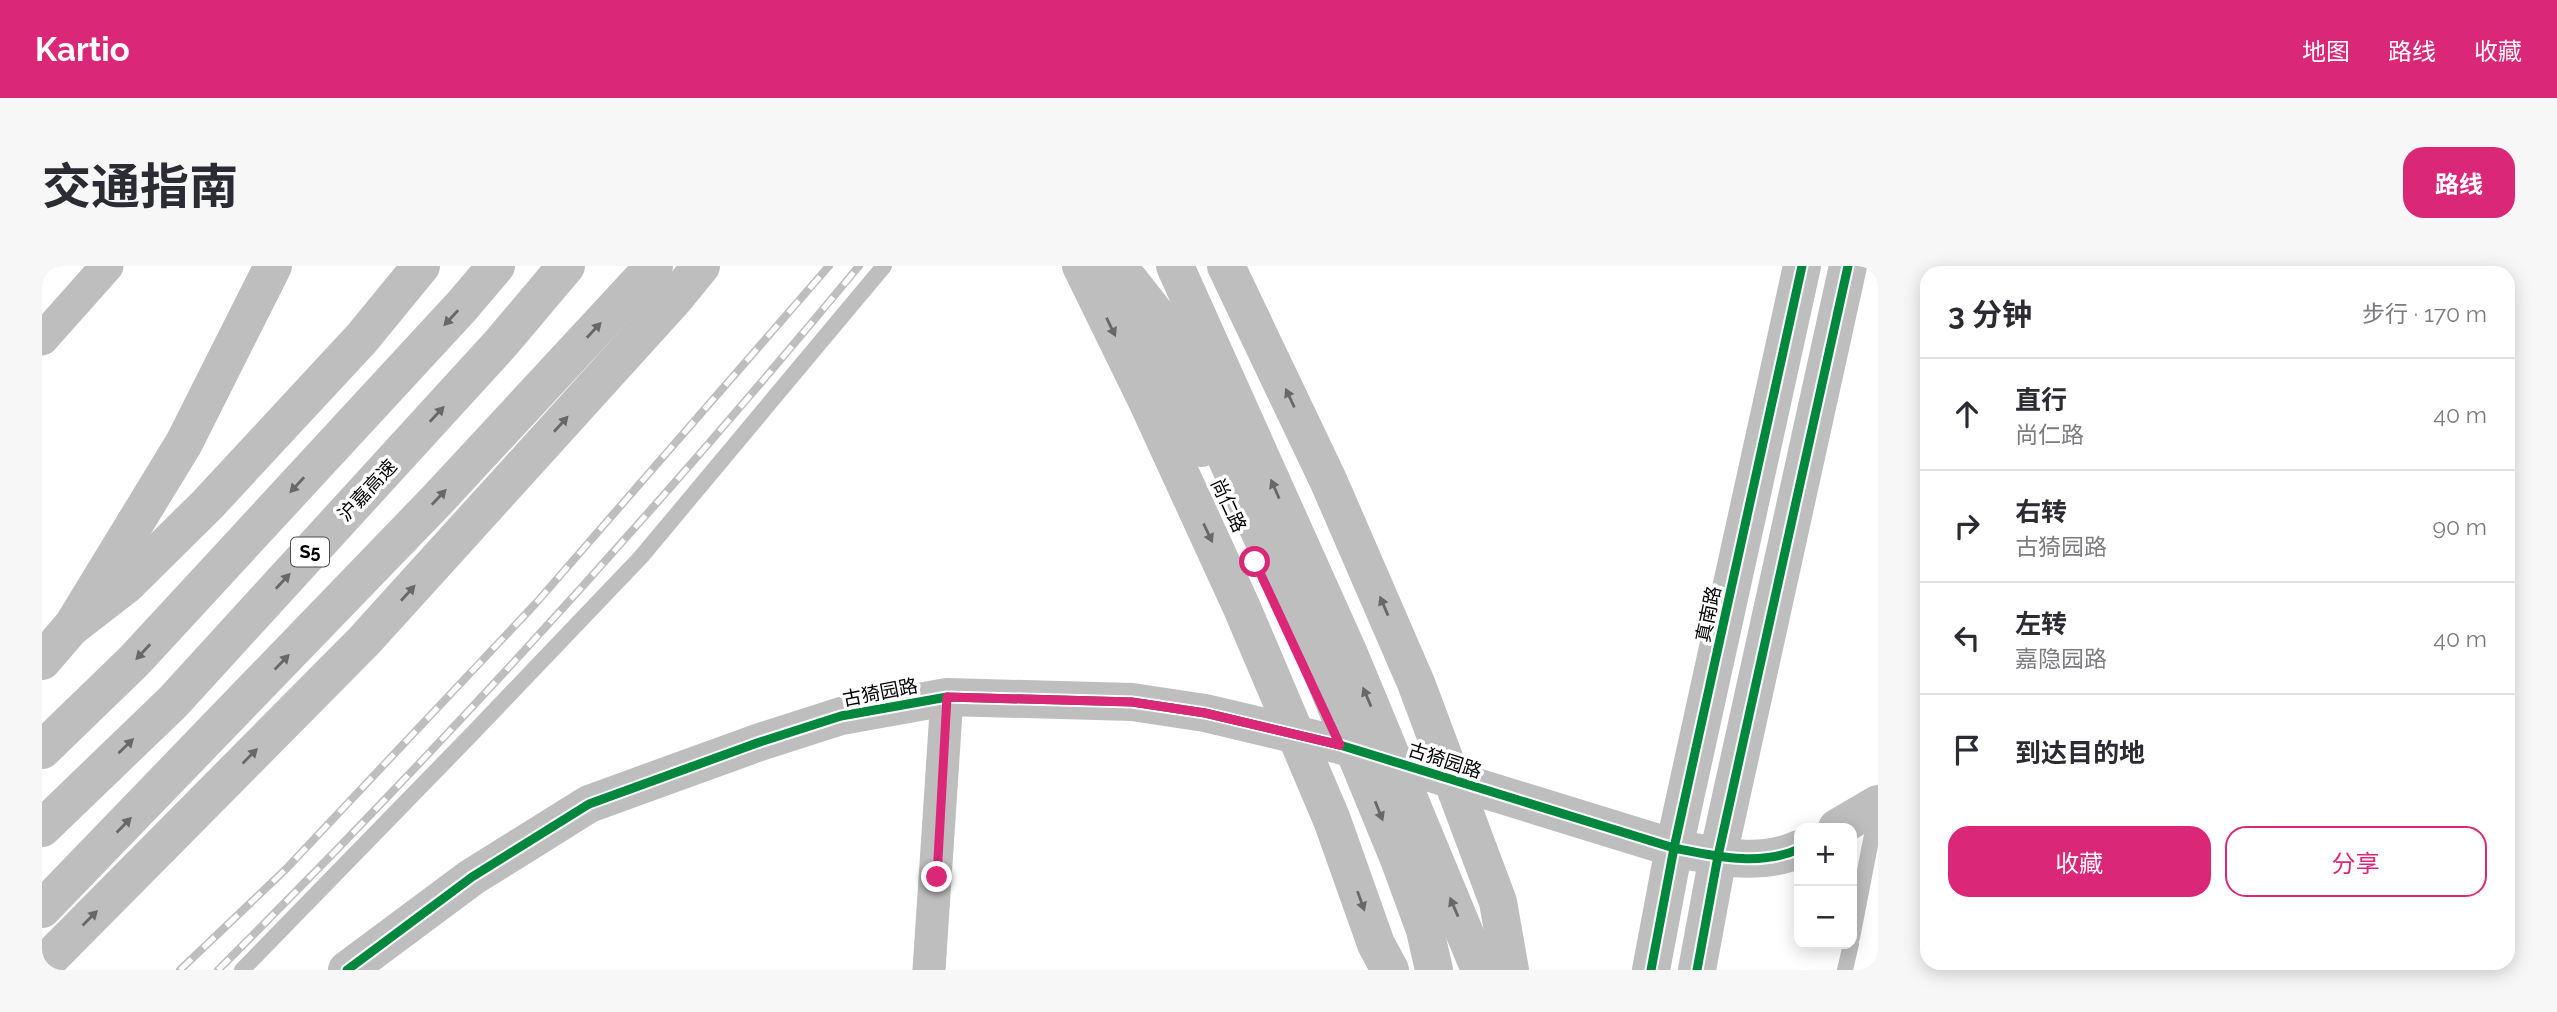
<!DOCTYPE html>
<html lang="zh">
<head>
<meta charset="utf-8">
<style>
	:root { --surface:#fff; --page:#f7f7f7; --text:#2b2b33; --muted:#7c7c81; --line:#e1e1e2; --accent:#db2777 }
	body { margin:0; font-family:Raleway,"Noto Sans SC",sans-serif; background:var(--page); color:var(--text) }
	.controls { position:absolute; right:21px; bottom:21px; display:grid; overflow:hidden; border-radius:14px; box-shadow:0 4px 18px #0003 }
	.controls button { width:63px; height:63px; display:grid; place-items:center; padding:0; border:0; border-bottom:2px solid var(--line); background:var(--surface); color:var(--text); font:35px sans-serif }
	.stop { position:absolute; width:21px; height:21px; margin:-16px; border:5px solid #db2777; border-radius:50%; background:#fff }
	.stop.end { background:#db2777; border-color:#fff; box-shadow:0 2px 7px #0008 }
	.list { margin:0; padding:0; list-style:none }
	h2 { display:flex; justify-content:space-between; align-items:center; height:91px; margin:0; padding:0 28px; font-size:30px }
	h2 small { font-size:23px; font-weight:400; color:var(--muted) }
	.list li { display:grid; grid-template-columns:46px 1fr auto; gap:21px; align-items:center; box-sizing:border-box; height:112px; padding:0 28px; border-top:2px solid var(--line) }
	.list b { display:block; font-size:26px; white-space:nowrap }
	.list p { margin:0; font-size:23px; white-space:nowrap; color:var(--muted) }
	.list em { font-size:23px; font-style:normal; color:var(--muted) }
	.actions { display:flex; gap:14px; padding:21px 28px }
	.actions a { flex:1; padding:16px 0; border:2px solid var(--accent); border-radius:21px; text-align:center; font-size:24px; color:var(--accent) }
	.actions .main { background:var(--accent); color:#fff }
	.icon { flex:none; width:38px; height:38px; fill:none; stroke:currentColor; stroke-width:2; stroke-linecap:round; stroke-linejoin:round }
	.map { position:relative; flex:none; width:1836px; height:704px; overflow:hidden; border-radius:21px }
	header { display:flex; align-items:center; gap:42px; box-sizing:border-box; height:98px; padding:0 35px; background:var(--accent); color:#fff }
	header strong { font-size:33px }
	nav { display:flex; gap:38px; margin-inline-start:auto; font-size:24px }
	.intro { display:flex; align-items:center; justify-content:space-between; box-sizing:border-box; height:168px; padding:0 42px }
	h1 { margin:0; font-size:49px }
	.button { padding:18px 32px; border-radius:21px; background:var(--accent); color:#fff; font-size:24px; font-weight:700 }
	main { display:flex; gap:42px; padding:0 42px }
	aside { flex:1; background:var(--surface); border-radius:21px; box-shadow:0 4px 18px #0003 }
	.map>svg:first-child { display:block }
</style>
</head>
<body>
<header>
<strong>Kartio</strong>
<nav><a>地图</a><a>路线</a><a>收藏</a></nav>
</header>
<div class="intro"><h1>交通指南</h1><a class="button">路线</a></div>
<main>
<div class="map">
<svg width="1836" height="704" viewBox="0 0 1836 704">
	<rect width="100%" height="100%" fill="#fff"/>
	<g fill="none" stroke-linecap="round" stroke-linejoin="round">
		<g stroke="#bebebe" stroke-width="16">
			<path d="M1810,672L1835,543"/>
			<path d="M200,704L428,470L599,291L842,0"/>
			<path d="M1803,704L1809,678"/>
		</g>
		<g stroke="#bebebe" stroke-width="33">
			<path d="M0,73L65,0"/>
			<path d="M887,704L905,431"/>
		</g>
		<g stroke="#bebebe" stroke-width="38">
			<path d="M1085,24L1159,182"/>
			<path d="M31,360L84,319L166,238L320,72L379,0"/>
			<path d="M1795,562L1836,538"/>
			<path d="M0,700L322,375L633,32L659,0"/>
			<path d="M305,704L430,611L547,538L715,477L799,450L905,431L1090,436L1163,447L1298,479L1632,582C1673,590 1718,601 1757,583"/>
		</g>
		<g stroke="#bebebe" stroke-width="38">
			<path d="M1609,704L1632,582L1760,0"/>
			<path d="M1655,704L1676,590L1806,0"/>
		</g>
		<g stroke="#bebebe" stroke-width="38">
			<path d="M1039,0L1106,137L1200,342L1290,554L1334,678L1348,704"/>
			<path d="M1076,0L1127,65L1271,384L1357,593L1383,664L1392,704"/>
			<path d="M1133,0L1307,388L1438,704"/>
			<path d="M1184,0L1286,214L1374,417L1456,636L1468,704"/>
			<path d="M0,395L31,359L142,177L231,0"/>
			<path d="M0,484L92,395L420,40L454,0"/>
			<path d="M0,562L131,436L460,76L524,0"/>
			<path d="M0,643L396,233L612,0"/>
		</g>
		<g stroke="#bebebe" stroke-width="8">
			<g id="rail">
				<path d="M138,704L243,604L495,336L787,0"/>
				<path d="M176,704C401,480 615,244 817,0"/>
			</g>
		</g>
		<use href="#rail" stroke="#fff" stroke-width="5" stroke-dasharray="16" stroke-linecap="butt"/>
		<g stroke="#fff" stroke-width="13">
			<g id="cycleway">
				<path d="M305,704L430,611L547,538L715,477L799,450L905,431L1090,436L1163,447L1298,479L1632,582C1673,590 1718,601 1757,583"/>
				<path d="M1609,704L1632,582L1760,0"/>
				<path d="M1655,704L1676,590L1806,0"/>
			</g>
		</g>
		<use href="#cycleway" stroke="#00873e" stroke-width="9"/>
	</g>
	<defs><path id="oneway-solid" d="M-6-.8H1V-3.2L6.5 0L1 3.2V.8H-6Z" transform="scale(1.75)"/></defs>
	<g fill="#686868">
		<use href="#oneway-solid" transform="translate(409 52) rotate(133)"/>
		<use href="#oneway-solid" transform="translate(1069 61) rotate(64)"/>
		<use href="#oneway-solid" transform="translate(552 64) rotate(-47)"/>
		<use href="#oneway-solid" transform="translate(1248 132) rotate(-115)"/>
		<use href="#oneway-solid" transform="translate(395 148) rotate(-47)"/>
		<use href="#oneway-solid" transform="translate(519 158) rotate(-48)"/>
		<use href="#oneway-solid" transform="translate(255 219) rotate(133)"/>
		<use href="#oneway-solid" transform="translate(1233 223) rotate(-114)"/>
		<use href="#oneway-solid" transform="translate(397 231) rotate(-47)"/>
		<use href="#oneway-solid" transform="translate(1166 267) rotate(65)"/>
		<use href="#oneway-solid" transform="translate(241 315) rotate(-47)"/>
		<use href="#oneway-solid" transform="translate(366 327) rotate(-48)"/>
		<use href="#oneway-solid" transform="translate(1342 340) rotate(-113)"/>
		<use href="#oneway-solid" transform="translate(101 386) rotate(133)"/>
		<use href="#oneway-solid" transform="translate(240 396) rotate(-46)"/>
		<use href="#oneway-solid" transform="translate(1325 431) rotate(-113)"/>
		<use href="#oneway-solid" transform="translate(84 480) rotate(-44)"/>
		<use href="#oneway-solid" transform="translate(208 490) rotate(-45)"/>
		<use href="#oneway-solid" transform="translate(1337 545) rotate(68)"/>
		<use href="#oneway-solid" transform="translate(82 559) rotate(-46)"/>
		<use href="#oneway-solid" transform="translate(1319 635) rotate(70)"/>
		<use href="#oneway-solid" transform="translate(1412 641) rotate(-113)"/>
		<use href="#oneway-solid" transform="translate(48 652) rotate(-45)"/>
	</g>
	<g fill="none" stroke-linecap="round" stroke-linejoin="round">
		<path stroke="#db2777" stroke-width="9" d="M895,611L905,431L1090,436L1163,447L1298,479L1213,296"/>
	</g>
	<g text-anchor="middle" stroke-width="7" stroke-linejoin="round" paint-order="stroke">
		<rect fill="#fff" stroke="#4c4c4c" stroke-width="2" x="249" y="271.5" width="38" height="29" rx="5"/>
		<g font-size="18" font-weight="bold" fill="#000">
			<text x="268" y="292">S5</text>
		</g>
		<g font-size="19" fill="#000" stroke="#fff">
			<text transform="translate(325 224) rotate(-47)" y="7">沪嘉高速</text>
			<text transform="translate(1187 239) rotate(65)" y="7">尚仁路</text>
			<text transform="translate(1666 348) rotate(-78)" y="7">真南路</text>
			<text transform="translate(838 426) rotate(-11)" y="7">古猗园路</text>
			<text transform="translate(1403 494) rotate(18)" y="7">古猗园路</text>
		</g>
	</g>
</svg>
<div class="controls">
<button>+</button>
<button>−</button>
</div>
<div class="stop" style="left:1213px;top:296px"></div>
<div class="stop end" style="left:895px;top:611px"></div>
</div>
<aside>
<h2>3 分钟<small>步行 · 170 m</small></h2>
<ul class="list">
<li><svg class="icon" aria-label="ahead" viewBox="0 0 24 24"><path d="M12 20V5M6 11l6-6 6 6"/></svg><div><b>直行</b><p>尚仁路</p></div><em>40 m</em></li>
<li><svg class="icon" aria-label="right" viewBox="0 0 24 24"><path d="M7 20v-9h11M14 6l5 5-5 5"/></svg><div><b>右转</b><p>古猗园路</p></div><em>90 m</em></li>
<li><svg class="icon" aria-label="left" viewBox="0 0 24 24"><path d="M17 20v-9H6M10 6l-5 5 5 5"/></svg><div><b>左转</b><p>嘉隐园路</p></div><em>40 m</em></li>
<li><svg class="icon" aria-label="arrive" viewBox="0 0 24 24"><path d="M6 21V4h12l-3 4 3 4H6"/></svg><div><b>到达目的地</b></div></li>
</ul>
<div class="actions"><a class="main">收藏</a><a>分享</a></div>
</aside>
</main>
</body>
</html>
